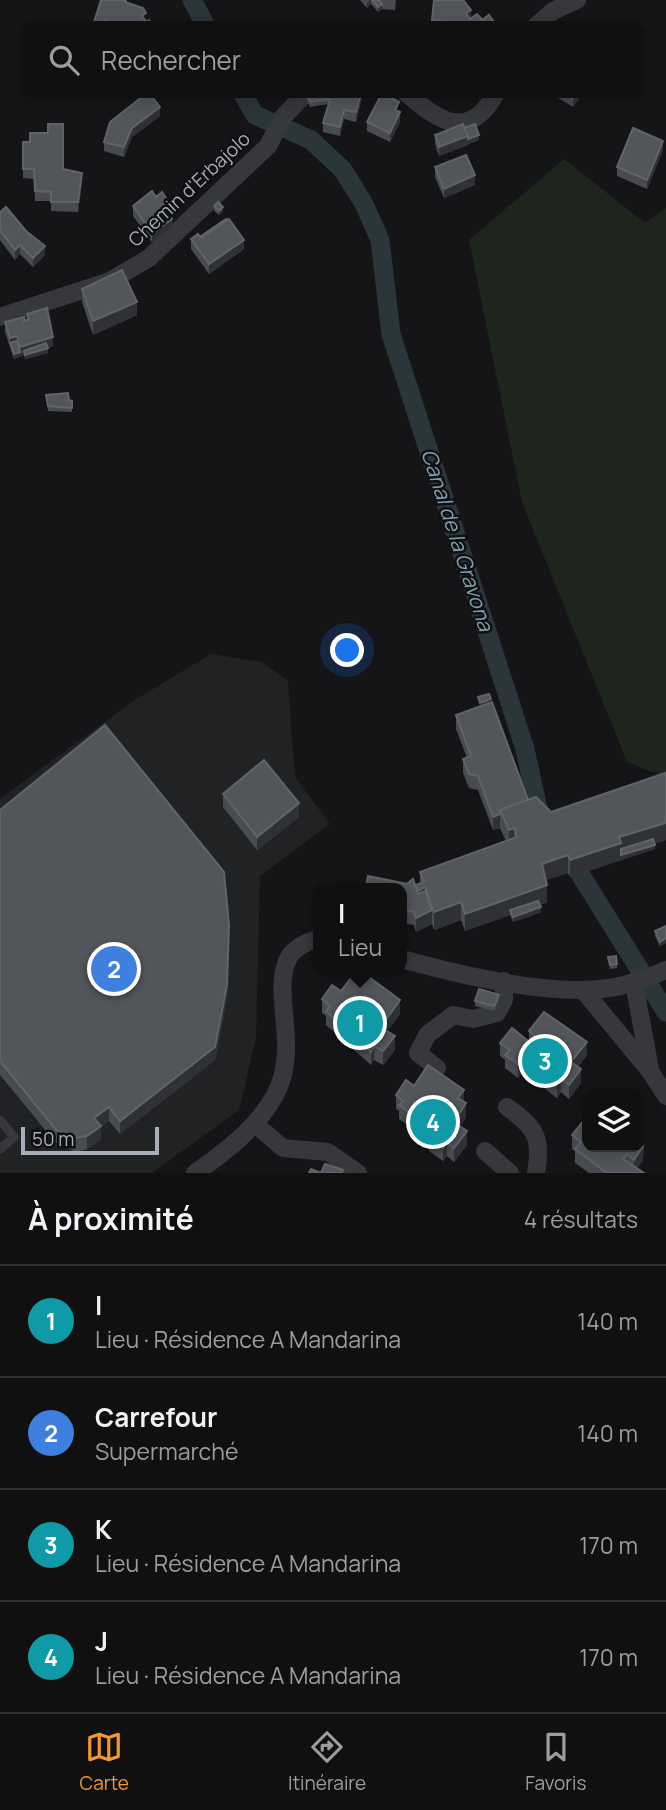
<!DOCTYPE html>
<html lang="fr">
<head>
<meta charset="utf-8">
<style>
	:root { --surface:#101011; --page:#19191a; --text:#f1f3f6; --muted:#9c9d9f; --line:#303031; --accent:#f49730 }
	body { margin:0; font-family:Manrope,sans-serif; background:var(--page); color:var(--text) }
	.controls { position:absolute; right:21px; bottom:21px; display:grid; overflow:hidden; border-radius:14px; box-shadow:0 4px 18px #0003 }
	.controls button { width:63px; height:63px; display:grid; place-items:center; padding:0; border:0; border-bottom:2px solid var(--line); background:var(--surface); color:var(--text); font:35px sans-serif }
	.scale { position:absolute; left:21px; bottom:18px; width:138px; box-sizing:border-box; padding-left:7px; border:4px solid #a7aeb7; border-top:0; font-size:19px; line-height:24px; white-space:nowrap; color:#a7aeb7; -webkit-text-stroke:5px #101012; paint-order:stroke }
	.you { position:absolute; left:348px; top:651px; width:24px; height:24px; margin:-18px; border:5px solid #fff; border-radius:50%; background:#1a73e8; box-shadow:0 0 0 10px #1a73e833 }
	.badge { display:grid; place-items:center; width:46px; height:46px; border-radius:50%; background:var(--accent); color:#fff; font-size:23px; font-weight:700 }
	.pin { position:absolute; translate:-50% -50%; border:4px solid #fff; box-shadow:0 2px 7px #0006 }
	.popup { position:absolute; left:313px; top:883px; width:94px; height:91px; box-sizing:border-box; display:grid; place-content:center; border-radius:14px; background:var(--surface); filter:drop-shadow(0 2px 5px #0005); font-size:23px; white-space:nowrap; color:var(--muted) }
	.popup b { font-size:26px; color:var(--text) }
	.popup::after { content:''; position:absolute; left:50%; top:100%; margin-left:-14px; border:14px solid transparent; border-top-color:var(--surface) }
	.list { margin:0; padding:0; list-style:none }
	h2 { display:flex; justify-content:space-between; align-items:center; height:91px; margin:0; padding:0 28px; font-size:30px }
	h2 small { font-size:23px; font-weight:400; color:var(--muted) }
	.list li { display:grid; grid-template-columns:46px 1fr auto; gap:21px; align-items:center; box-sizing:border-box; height:112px; padding:0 28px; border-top:2px solid var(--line) }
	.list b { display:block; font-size:26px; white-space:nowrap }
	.list p { margin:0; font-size:23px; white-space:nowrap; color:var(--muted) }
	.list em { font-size:23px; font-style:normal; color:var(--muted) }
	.icon { flex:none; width:38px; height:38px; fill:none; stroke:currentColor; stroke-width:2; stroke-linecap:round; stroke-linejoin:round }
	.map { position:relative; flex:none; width:666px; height:1173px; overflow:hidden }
	.search { position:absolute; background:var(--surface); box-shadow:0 4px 18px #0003; left:21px; right:21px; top:21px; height:77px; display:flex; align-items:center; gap:18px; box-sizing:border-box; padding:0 24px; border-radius:14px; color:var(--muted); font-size:26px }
	.sheet { height:539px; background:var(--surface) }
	nav { display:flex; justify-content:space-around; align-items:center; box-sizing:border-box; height:98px; border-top:2px solid var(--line); background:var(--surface); font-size:19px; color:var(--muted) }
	nav a { display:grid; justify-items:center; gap:4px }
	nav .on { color:var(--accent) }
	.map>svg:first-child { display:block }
</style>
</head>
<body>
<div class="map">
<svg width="666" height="1173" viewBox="0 0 666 1173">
	<rect width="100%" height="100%" fill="#151517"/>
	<path fill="#212224" d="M211,654L262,662L288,681L295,777L330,824L260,876L256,1038L239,1110L152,1173H0V799L133,701Z"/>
	<path fill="#1d251d" d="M564,159L645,223L666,208V777L627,762L522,502L469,240Z"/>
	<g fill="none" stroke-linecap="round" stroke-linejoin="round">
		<g stroke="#2b363b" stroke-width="19">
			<path d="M192,0L206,26"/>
			<path d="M242,93L255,115L311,140L343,170L364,204L380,240L391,334L525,749L538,809L544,819"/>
			<path d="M567,853L666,1012"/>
		</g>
		<path stroke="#36383c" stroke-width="9" d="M0,1120L14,1137L0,1149"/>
		<g stroke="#36383c" stroke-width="18">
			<path d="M536,26L553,11L577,0"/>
			<path d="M406,93C438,120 468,143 496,93"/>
			<path d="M0,317L110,281L149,258L268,146L283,117L306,93"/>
			<path d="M402,959C460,975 551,997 609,988C630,985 647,978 666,970"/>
			<path d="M634,983L650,1069"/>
			<path d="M583,990L650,1071L666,1096"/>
			<path d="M437,1068L418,1053L427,1035L453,1015L473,1019L497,1013L504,1000V981"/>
			<path d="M507,1107C536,1128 542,1137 536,1173"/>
			<path d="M255,1124L283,1148L328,1152L358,1173"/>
			<path d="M485,1151L510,1173"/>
			<path d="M195,1173C224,1153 258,1127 275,1095C301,1048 271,994 288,959C293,948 308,941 318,939"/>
		</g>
	</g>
	<g fill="#484b4f">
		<path d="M127,0V3L153,26H94V22Z"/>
		<path d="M360,0H396L395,10L382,9L378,12L371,4L367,8Z"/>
		<path d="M471,18L482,20L497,26H432V20Z"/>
		<path d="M306,93H362V98L356,122L344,119L340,136L323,132V123L328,104L310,107L306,98Z"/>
		<path d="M553,93H583L573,107L553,95Z"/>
		<path d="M399,112L400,122L390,142L367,131V122Z"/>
		<path d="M160,116L132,137L124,157L104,151V142Z"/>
		<path d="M464,128L479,140L468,144V145L439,156L435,144V135Z"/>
		<path d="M23,142L82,183L78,212L51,211V201H35L34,179L23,178Z"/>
		<path d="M663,150L647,189L617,176V167Z"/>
		<path d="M435,167L475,185L444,198L435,177Z"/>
		<path d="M133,206L168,211L166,212L172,228L152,242L133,216Z"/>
		<path d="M214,206L223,212L219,215L214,211Z"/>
		<path d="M0,212L26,231L45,255L33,267L20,254L15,260L0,240Z"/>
		<path d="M200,237L244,249L209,274L191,249V239Z"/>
		<path d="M82,289L137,315L93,335L82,302Z"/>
		<path d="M27,314L53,346L48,348V353L25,359L24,355L14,359L5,332V322L27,319Z"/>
		<path d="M46,395L72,401V412L48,411Z"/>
		<path d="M478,697L491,702L528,800L551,812L666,777V840L654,844L655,849L570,877L568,873L546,880L547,902L540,905L541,912L513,922L510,915L465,931L461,920L434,930L432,924L416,932L414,925L402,923V888L407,884L416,889L420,883V872L506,841L500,828L493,830L478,790L469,788L463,773V759L467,758L456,729V715L480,706Z"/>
		<path d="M223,794L299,817L257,850L223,807Z"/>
		<path d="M0,810L229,939L227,999L215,1060L120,1134L109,1121L101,1127V1140L87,1149L76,1152L56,1143L0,1075Z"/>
		<path d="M666,926V943L660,946L655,936V931Z"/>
		<path d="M608,957L617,964V968L610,969Z"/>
		<path d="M341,991L400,1014L387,1031L395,1050L383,1065L374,1060L371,1065L326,1025V1016L322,1013V999Z"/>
		<path d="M499,1000L494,1011L475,1006V1001Z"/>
		<path d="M529,1031L587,1055L578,1067L581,1083L569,1099L561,1092L557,1098L523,1072L518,1078L505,1068V1060L500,1056V1043L529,1041Z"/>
		<path d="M414,1086L464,1102L466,1117L460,1127L467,1145L454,1162L447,1156L443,1161L429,1151V1143L424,1140V1136L399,1119V1111L396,1109V1095Z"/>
		<path d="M572,1135L587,1147L644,1146L643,1160L637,1168L644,1173H589L575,1163V1151L572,1149Z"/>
	</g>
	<g fill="#2f3134">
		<path d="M370,0H371V4L367,8V3Z"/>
		<path d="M382,4V9L378,12V7Z"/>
		<path d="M471,10V19L466,23V13Z"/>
		<path d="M361,93H362V98L356,122V112Z"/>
		<path d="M577,93H583L573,107V98Z"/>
		<path d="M160,107V116L132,137L124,157V147L132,128Z"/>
		<path d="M344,110V119L340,136V127Z"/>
		<path d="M400,112V122L390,142V133Z"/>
		<path d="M479,135V140L468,144V145L439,156V147L468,136Z"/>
		<path d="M663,141V150L647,189V180Z"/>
		<path d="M82,173V183L78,212V202Z"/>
		<path d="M475,175V185L444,198V189Z"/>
		<path d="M168,201V211L162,215V206Z"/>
		<path d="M223,207V212L219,215V211Z"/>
		<path d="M172,219V228L152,242V233Z"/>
		<path d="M244,240V249L209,274V264Z"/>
		<path d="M20,245V254L15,260V250Z"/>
		<path d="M45,246V255L33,267V258Z"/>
		<path d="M137,302V315L93,335V321Z"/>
		<path d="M17,336V345L10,343V348V338Z"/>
		<path d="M53,337V346L38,351L48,348V353L25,359L24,351V355L14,359V354L20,352V347Z"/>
		<path d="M491,699V704L480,708V703Z"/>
		<path d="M299,803V817L257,850V837Z"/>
		<path d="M500,814V828L493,830V817Z"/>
		<path d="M666,823V840L621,854L655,845V849L570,877V860L619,837Z"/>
		<path d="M514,828V846L509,847V830Z"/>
		<path d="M568,855V873L542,881V864Z"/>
		<path d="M547,885V902L512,915L510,910V915L465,931V914Z"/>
		<path d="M425,887V905L418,908V891Z"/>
		<path d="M461,902V920L434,930V912Z"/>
		<path d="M541,907V912L513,922V917Z"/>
		<path d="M432,910V924L416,932V918Z"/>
		<path d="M666,938V943L660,946V942Z"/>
		<path d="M229,939L227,999L215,1060L120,1134V1121Z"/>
		<path d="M400,1000V1014L385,1035V1021Z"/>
		<path d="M395,1036V1050L383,1065V1051Z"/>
		<path d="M587,1042V1055L571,1076V1062Z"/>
		<path d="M374,1046V1060L371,1065V1052Z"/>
		<path d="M523,1058V1072L518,1078V1064Z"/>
		<path d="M581,1069V1083L569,1099V1085Z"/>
		<path d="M561,1078V1092L557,1098V1084Z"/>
		<path d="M464,1090V1104L458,1098Z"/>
		<path d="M466,1103V1117L457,1130V1117Z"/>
		<path d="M109,1107V1121L101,1127V1140L87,1149V1136L94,1118Z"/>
		<path d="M467,1131V1145L454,1162V1148Z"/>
		<path d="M644,1132L643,1160L634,1173V1160L640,1147V1138Z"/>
		<path d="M447,1143V1156L443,1161V1148Z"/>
	</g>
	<g fill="#52565a" stroke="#606469" stroke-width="2">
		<path d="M101,0H126L125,2L143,8L146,13L142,16L150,26H116L105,20L104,25L94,22Z"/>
		<path d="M372,0H379L382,4L378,7Z"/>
		<path d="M434,0H463L471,10L466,13L470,19L477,14L488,26H454L451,22L432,20Z"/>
		<path d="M489,15L497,26H488L482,20Z"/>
		<path d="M149,20L153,26H150L147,22Z"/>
		<path d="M147,93H149L160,107L132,128L124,147L104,142L110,122Z"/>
		<path d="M306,93H332L330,99L310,102Z"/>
		<path d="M332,93H361L356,112L344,110L340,127L323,123Z"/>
		<path d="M382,93L399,102L395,110L400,112L390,133L367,122Z"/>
		<path d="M564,93H577L573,98Z"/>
		<path d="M48,124H63V169L82,173L78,202H51V192L35,191L34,169H23V142H30V133H48Z"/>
		<path d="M463,124L468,136L439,147L435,135Z"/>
		<path d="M475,124L479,135L468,139V136L464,128Z"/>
		<path d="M633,128L663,141L647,180L617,167Z"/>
		<path d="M466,155L475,175L444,189L435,167Z"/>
		<path d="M152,191L156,197L162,192L168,201L162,206L172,219L152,233L133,206Z"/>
		<path d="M218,202L223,207L219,211L214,206Z"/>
		<path d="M6,207L26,231L45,246L33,258L20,245L15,250L0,230V212Z"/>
		<path d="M226,219L227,220L201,238L200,237Z"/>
		<path d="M229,219L244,240L209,264L191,239L198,234L201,238Z"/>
		<path d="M122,270L137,302L93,321L82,289Z"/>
		<path d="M47,308L53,337L20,347L17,336L10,338L5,322L24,317V321L29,319L27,314Z"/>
		<path d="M17,341L20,352L14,354L10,343Z"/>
		<path d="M46,343L48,348L25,355L24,351Z"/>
		<path d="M68,393L69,400L72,401V408L48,406L46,395Z"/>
		<path d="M489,694L491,699L480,703L478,697Z"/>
		<path d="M492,702L528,800L500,810V814L493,817L478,776L469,774L463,759L471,756L456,715Z"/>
		<path d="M105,725L224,872L229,925L227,985L215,1047L120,1121L109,1107L94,1118L101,1126L87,1136L76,1138L56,1130L0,1061V810Z"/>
		<path d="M264,760L299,803L257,837L223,794Z"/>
		<path d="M665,773L666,777V823L619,837L621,843L570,860L568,855L542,864L547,885L465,914L461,902L434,912L425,887L418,891L416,885L424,882L420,872L517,837L514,828L509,830L500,810L536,797L551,812Z"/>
		<path d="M653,839L655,845L621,855V849Z"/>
		<path d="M368,876L407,884L413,879L418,894L425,891L432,910L416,918L414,912L402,909V888H366Z"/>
		<path d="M538,901L541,907L513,917L510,910Z"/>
		<path d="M666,926V938L660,942L655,931Z"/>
		<path d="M616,956L617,964L610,965L608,957Z"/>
		<path d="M358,969L400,1000L385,1021L377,1016L372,1022L395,1036L383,1051L374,1046L371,1052L326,1011L330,1006L322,999L332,985L341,991Z"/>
		<path d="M479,989L499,995L494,1006L475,1001Z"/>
		<path d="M544,1012L587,1042L571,1062L581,1069L569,1085L561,1078L557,1084L523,1058L518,1064L505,1055L510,1050L500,1043L512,1028L533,1045L538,1039L529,1031Z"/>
		<path d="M428,1065L464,1090L458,1098L466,1103L457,1117L449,1111L444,1116L467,1131L454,1148L447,1143L443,1148L429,1137L432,1132L424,1127L426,1124L399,1105L403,1101L396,1095L406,1080L414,1086Z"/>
		<path d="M584,1120L587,1122V1147H640V1144L643,1146L634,1160L627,1154L623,1159L644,1173H607L575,1149L581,1142L572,1135Z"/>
		<path d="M640,1129L644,1132L640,1138Z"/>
		<path d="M325,1164L343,1170L342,1173H309L311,1169L321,1173Z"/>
	</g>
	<g text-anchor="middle" stroke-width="5" stroke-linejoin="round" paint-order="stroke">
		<g font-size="19" fill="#a7aeb7" stroke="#101012">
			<text transform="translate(189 189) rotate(-43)" y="7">Chemin d'Erbajolo</text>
		</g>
		<g font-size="21" font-style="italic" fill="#7da1b3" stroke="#101012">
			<text transform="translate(457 540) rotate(72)" y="7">Canal de la Gravona</text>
		</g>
	</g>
</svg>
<div class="controls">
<button><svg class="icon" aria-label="layers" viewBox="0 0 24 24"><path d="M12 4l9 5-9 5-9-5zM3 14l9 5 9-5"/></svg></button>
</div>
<div class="scale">50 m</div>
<div class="you"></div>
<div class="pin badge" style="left:360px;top:1023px;background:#0f9aa8">1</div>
<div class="popup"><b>I</b>Lieu</div>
<div class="pin badge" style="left:114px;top:969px;background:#3f7fe0">2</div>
<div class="pin badge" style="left:545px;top:1061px;background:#0f9aa8">3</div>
<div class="pin badge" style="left:433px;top:1122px;background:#0f9aa8">4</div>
<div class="search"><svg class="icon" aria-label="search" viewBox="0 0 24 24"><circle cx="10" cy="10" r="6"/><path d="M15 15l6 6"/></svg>Rechercher</div>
</div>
<section class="sheet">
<h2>À proximité<small>4 résultats</small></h2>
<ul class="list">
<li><span class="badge" style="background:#0f9aa8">1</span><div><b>I</b><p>Lieu · Résidence A Mandarina</p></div><em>140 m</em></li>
<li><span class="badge" style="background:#3f7fe0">2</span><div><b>Carrefour</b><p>Supermarché</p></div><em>140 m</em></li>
<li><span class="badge" style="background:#0f9aa8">3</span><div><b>K</b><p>Lieu · Résidence A Mandarina</p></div><em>170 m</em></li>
<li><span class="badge" style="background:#0f9aa8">4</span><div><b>J</b><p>Lieu · Résidence A Mandarina</p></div><em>170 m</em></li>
</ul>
</section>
<nav>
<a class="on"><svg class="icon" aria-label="map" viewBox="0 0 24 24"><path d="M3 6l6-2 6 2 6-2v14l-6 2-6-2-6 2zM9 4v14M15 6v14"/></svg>Carte</a>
<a><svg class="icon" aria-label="directions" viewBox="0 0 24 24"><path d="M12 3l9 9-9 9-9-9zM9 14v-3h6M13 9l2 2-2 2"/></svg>Itinéraire</a>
<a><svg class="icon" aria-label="saved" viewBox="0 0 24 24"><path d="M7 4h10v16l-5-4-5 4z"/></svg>Favoris</a>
</nav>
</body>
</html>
